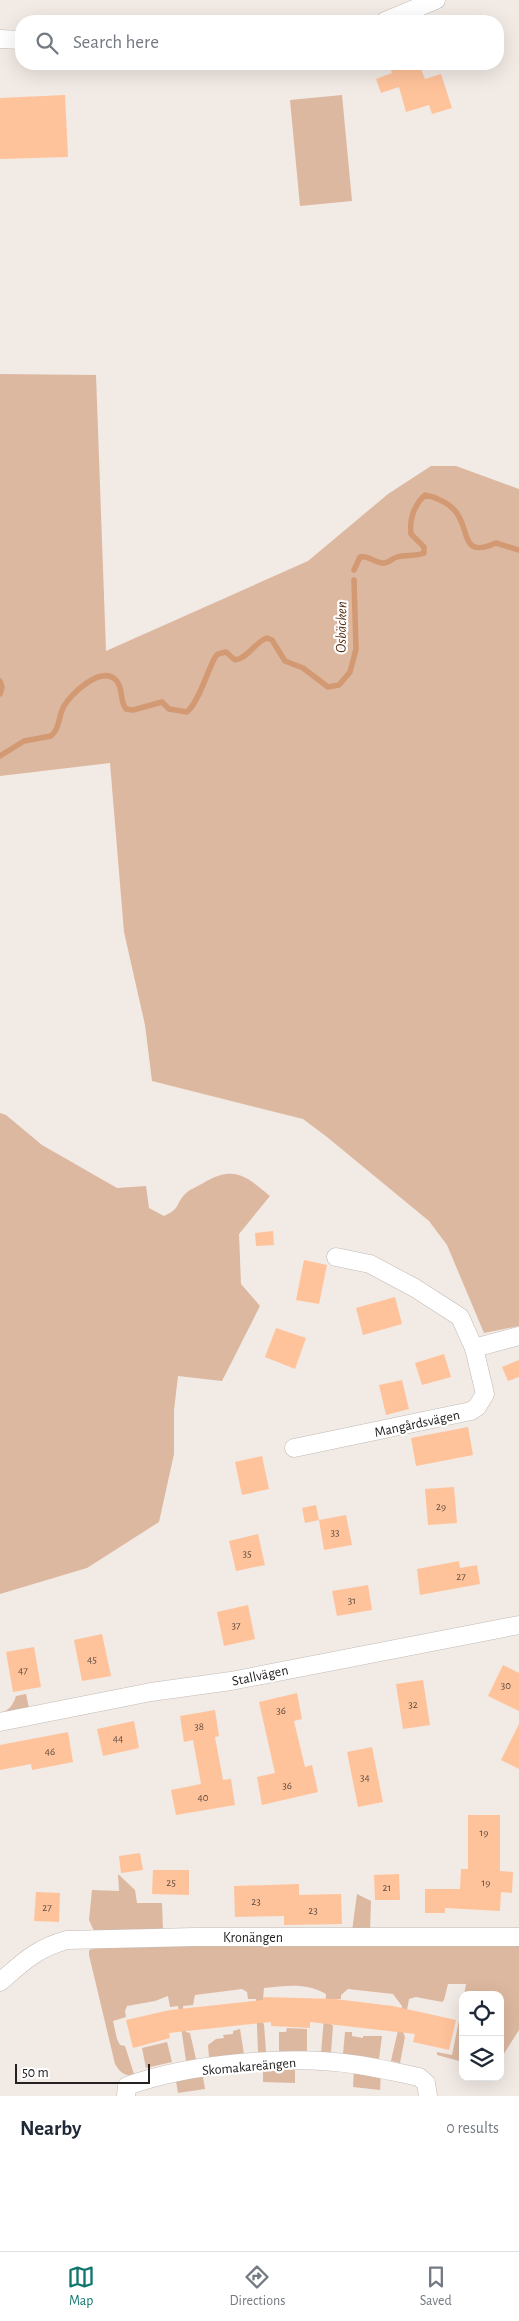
<!DOCTYPE html>
<html lang="en">
<head>
<meta charset="utf-8">
<style>
	:root { --surface:#fff; --page:#f6f6f7; --text:#1f2937; --muted:#747a83; --line:#e0e1e3; --accent:#0f766e }
	body { margin:0; font-family:"Alegreya Sans",sans-serif; background:var(--page); color:var(--text) }
	.controls { position:absolute; right:15px; bottom:15px; display:grid; overflow:hidden; border-radius:10px; box-shadow:0 5px 20px #0002 }
	.controls button { width:45px; height:45px; display:grid; place-items:center; padding:0; border:0; border-bottom:1px solid var(--line); background:var(--surface); color:var(--text); font:25px sans-serif }
	.scale { position:absolute; left:15px; bottom:12px; width:135px; box-sizing:border-box; padding-left:5px; border:2px solid #242120; border-top:0; font-size:14px; line-height:18px; white-space:nowrap; color:#242120; -webkit-text-stroke:4px #fff; paint-order:stroke }
	.list { margin:0; padding:0; list-style:none }
	h2 { display:flex; justify-content:space-between; align-items:center; height:65px; margin:0; padding:0 20px; font-size:21px }
	h2 small { font-size:16px; font-weight:400; color:var(--muted) }
	.icon { flex:none; width:28px; height:28px; fill:none; stroke:currentColor; stroke-width:2; stroke-linecap:round; stroke-linejoin:round }
	.map { position:relative; flex:none; width:519px; height:2096px; overflow:hidden }
	.search { position:absolute; background:var(--surface); box-shadow:0 5px 20px #0002; left:15px; right:15px; top:15px; height:55px; display:flex; align-items:center; gap:12px; box-sizing:border-box; padding:0 18px; border-radius:20px; color:var(--muted); font-size:19px }
	.sheet { height:155px; background:var(--surface) }
	nav { display:flex; justify-content:space-around; align-items:center; box-sizing:border-box; height:70px; border-top:1px solid var(--line); background:var(--surface); font-size:14px; color:var(--muted) }
	nav a { display:grid; justify-items:center; gap:2px }
	nav .on { color:var(--accent) }
	.map>svg:first-child { display:block }
</style>
</head>
<body>
<div class="map">
<svg width="519" height="2096" viewBox="0 0 519 2096">
	<rect width="100%" height="100%" fill="#f2eae4"/>
	<g fill="#ddb8a0">
		<path d="M342,95L352,201L300,206L290,100Z"/>
		<path d="M0,374L96,375L106,651L308,561L388,494L431,466H456L519,489V1326L484,1333L447,1245L429,1221L327,1137L303,1119L152,1081L145,1025L124,932L110,763L0,776Z"/>
		<path d="M0,1113L6,1115L42,1145L117,1188L146,1186L149,1208L164,1216C181,1208 175,1205 185,1194C190,1189 199,1186 205,1182C235,1165 247,1177 270,1196L239,1234L241,1284L260,1306L222,1381L178,1376L174,1410V1454L159,1522L87,1568L0,1594Z"/>
		<path d="M26,1694L29,1708L0,1716V1713C9,1711 13,1705 16,1696Z"/>
		<path d="M118,1874L135,1890L137,1903H162L163,1930L96,1931L93,1929L89,1920L92,1890L119,1891Z"/>
		<path d="M357,1894L371,1901L370,1932L352,1931Z"/>
		<path d="M519,1939V2030L500,2060V1995H464L466,1984H448L444,2000L442,2002L416,1997L409,1999L403,2032L405,2037L400,2063L391,2061C395,2042 400,2025 402,2006L393,1994L348,1989L341,1995V1999H333L330,2023L333,2026L331,2053H321L326,1994C305,1982 287,1986 264,1988L261,2021L264,2024L266,2052H258L256,1999H248L247,1992L242,1989L195,1995L193,2005L183,2006L186,2032L190,2033L196,2059L186,2061L178,2006L170,2007L168,1996L155,2001L127,2006L125,2011L126,2017L113,2021L117,2039L120,2045L125,2046L134,2074C124,2077 120,2072 115,2064L89,1955V1950L120,1941Z"/>
		<path d="M463,2001V2062L437,2055V2052L452,2055Z"/>
		<path d="M287,2028L307,2029V2052H279V2032H286Z"/>
		<path d="M240,2029L244,2054L209,2057L208,2045L216,2039L224,2038L223,2035L233,2034V2031Z"/>
		<path d="M345,2032H352V2036L363,2038V2036H382L379,2059L343,2054Z"/>
		<path d="M167,2042L172,2062L146,2068L142,2048Z"/>
		<path d="M295,2064V2083L263,2082V2065Z"/>
		<path d="M354,2068L381,2071L380,2090L353,2087Z"/>
		<path d="M202,2071L205,2089L178,2093L175,2076Z"/>
	</g>
	<g fill="none" stroke-linecap="round" stroke-linejoin="round">
		<g stroke="#d29973" stroke-width="5.5">
			<path d="M354,570L360,557C369,555 373,562 382,563C388,564 391,559 397,557C406,554 414,557 424,553V547L411,534C409,520 414,505 425,495C436,497 452,504 458,515C470,534 462,558 496,543L519,550"/>
			<path d="M0,681L2,687L0,694"/>
			<path d="M0,756L24,741L51,736C60,728 58,718 63,708C70,694 101,665 116,680C124,689 119,700 126,709L133,710L162,702L169,709L187,712C201,700 211,658 218,654C219,654 225,652 226,652L235,660C247,659 255,642 267,638L272,640L285,661L303,668L328,687L339,685L350,672L356,649L354,580"/>
		</g>
	</g>
	<g fill="#ffc39b">
		<path d="M389,64H419L425,79L441,74L452,108L432,114L429,105L406,112L399,87L381,93L376,79L392,73Z"/>
		<path d="M65,95L68,157L0,159V98Z"/>
		<path d="M273,1231L274,1245L256,1246L255,1233Z"/>
		<path d="M304,1260L327,1265L319,1304L296,1300Z"/>
		<path d="M395,1297L402,1324L363,1335L356,1308Z"/>
		<path d="M276,1328L306,1338L295,1369L265,1357Z"/>
		<path d="M444,1354L451,1377L422,1385L415,1363Z"/>
		<path d="M519,1360V1377L508,1381L502,1367Z"/>
		<path d="M402,1380L409,1409L386,1415L379,1385Z"/>
		<path d="M468,1427L473,1455L416,1466L411,1438Z"/>
		<path d="M262,1456L269,1489L242,1495L235,1462Z"/>
		<path d="M454,1487L457,1523L428,1525L425,1489Z"/>
		<path d="M316,1505L319,1520L305,1523L302,1508Z"/>
		<path d="M346,1515L352,1545L324,1550L319,1520Z"/>
		<path d="M258,1534L265,1565L236,1571L229,1541Z"/>
		<path d="M459,1561L460,1568L477,1565L480,1584L420,1595L417,1569Z"/>
		<path d="M368,1585L372,1610L337,1616L332,1591Z"/>
		<path d="M248,1605L255,1639L224,1646L217,1612Z"/>
		<path d="M102,1634L111,1676L82,1681L74,1640Z"/>
		<path d="M34,1647L41,1687L13,1692L6,1652Z"/>
		<path d="M503,1665L519,1673V1711L488,1696Z"/>
		<path d="M423,1680L430,1725L403,1729L396,1684Z"/>
		<path d="M297,1693L302,1719L294,1721L305,1767L312,1765L318,1792L262,1805L257,1777L275,1773L259,1702Z"/>
		<path d="M215,1710L219,1736L215,1737L223,1780L231,1779L235,1805L176,1815L171,1790L201,1784L193,1740L184,1742L180,1716Z"/>
		<path d="M134,1721L139,1748L103,1756L97,1729Z"/>
		<path d="M519,1724V1769L501,1760Z"/>
		<path d="M68,1732L73,1762L32,1770L31,1764L0,1770V1745Z"/>
		<path d="M372,1747L383,1802L358,1807L347,1752Z"/>
		<path d="M468,1815H500V1871L513,1872L512,1893L501,1892L500,1911L445,1908V1913H425V1889H460L461,1869H468Z"/>
		<path d="M140,1853L143,1870L121,1873L119,1856Z"/>
		<path d="M153,1870H189V1895L152,1894Z"/>
		<path d="M399,1874L400,1900H375L374,1875Z"/>
		<path d="M299,1884V1895L341,1894L342,1924L284,1925V1916L235,1917L234,1886Z"/>
		<path d="M36,1892L60,1893L59,1922L34,1921Z"/>
		<path d="M263,1997L335,1999L393,2006L456,2020L449,2050L413,2042L415,2034L310,2022V2028L271,2026V2022L169,2033L170,2038L133,2048L126,2020L170,2010L263,2000Z"/>
	</g>
	<g fill="none" stroke-linecap="round" stroke-linejoin="round">
		<g stroke="#c2bab5" stroke-width="19">
			<g id="street">
				<path d="M385,21L436,0"/>
				<path d="M0,39L21,40"/>
				<path d="M336,1257L370,1264L415,1288L460,1317L474,1348"/>
				<path d="M294,1448L471,1411L477,1407L485,1394L474,1348L519,1336"/>
				<path d="M0,1722L151,1692L231,1681L519,1625"/>
				<path d="M0,1982C23,1962 37,1948 67,1940L195,1937H519"/>
				<path d="M126,2096L127,2086C191,2063 293,2054 359,2065C379,2068 399,2073 419,2077L426,2083L428,2096"/>
			</g>
		</g>
		<use href="#street" stroke="#fff" stroke-width="18"/>
	</g>
	<g text-anchor="middle" stroke-width="4.5" stroke-linejoin="round" paint-order="stroke">
		<g font-size="11" fill="#5b4a3f">
			<text x="441" y="1510">29</text>
			<text x="335" y="1536">33</text>
			<text x="247" y="1557">35</text>
			<text x="461" y="1580">27</text>
			<text x="352" y="1604">31</text>
			<text x="236" y="1629">37</text>
			<text x="92" y="1663">45</text>
			<text x="23" y="1674">47</text>
			<text x="506" y="1689">30</text>
			<text x="413" y="1708">32</text>
			<text x="281" y="1714">36</text>
			<text x="199" y="1730">38</text>
			<text x="118" y="1742">44</text>
			<text x="50" y="1755">46</text>
			<text x="365" y="1781">34</text>
			<text x="287" y="1789">36</text>
			<text x="203" y="1801">40</text>
			<text x="484" y="1836">19</text>
			<text x="171" y="1886">25</text>
			<text x="486" y="1886">19</text>
			<text x="387" y="1891">21</text>
			<text x="256" y="1905">23</text>
			<text x="47" y="1911">27</text>
			<text x="313" y="1914">23</text>
		</g>
		<g font-size="14" fill="#242120" stroke="#fff">
			<text transform="translate(417 1423) rotate(-12)" y="5">Mangårdsvägen</text>
			<text transform="translate(260 1675) rotate(-12)" y="5">Stallvägen</text>
			<text x="253" y="1942">Kronängen</text>
			<text transform="translate(249 2066) rotate(-5)" y="5">Skomakareängen</text>
		</g>
		<g font-size="15" font-style="italic" fill="#593216" stroke="#fff">
			<text transform="translate(341 627) rotate(-89)" y="5">Osbäcken</text>
		</g>
	</g>
</svg>
<div class="controls">
<button><svg class="icon" aria-label="locate" viewBox="0 0 24 24"><circle cx="12" cy="12" r="6"/><path d="M12 2v4M12 18v4M2 12h4M18 12h4"/></svg></button>
<button><svg class="icon" aria-label="layers" viewBox="0 0 24 24"><path d="M12 4l9 5-9 5-9-5zM3 14l9 5 9-5"/></svg></button>
</div>
<div class="scale">50 m</div>
<div class="search"><svg class="icon" aria-label="search" viewBox="0 0 24 24"><circle cx="10" cy="10" r="6"/><path d="M15 15l6 6"/></svg>Search here</div>
</div>
<section class="sheet">
<h2>Nearby<small>0 results</small></h2>
<ul class="list">
</ul>
</section>
<nav>
<a class="on"><svg class="icon" aria-label="map" viewBox="0 0 24 24"><path d="M3 6l6-2 6 2 6-2v14l-6 2-6-2-6 2zM9 4v14M15 6v14"/></svg>Map</a>
<a><svg class="icon" aria-label="directions" viewBox="0 0 24 24"><path d="M12 3l9 9-9 9-9-9zM9 14v-3h6M13 9l2 2-2 2"/></svg>Directions</a>
<a><svg class="icon" aria-label="saved" viewBox="0 0 24 24"><path d="M7 4h10v16l-5-4-5 4z"/></svg>Saved</a>
</nav>
</body>
</html>
